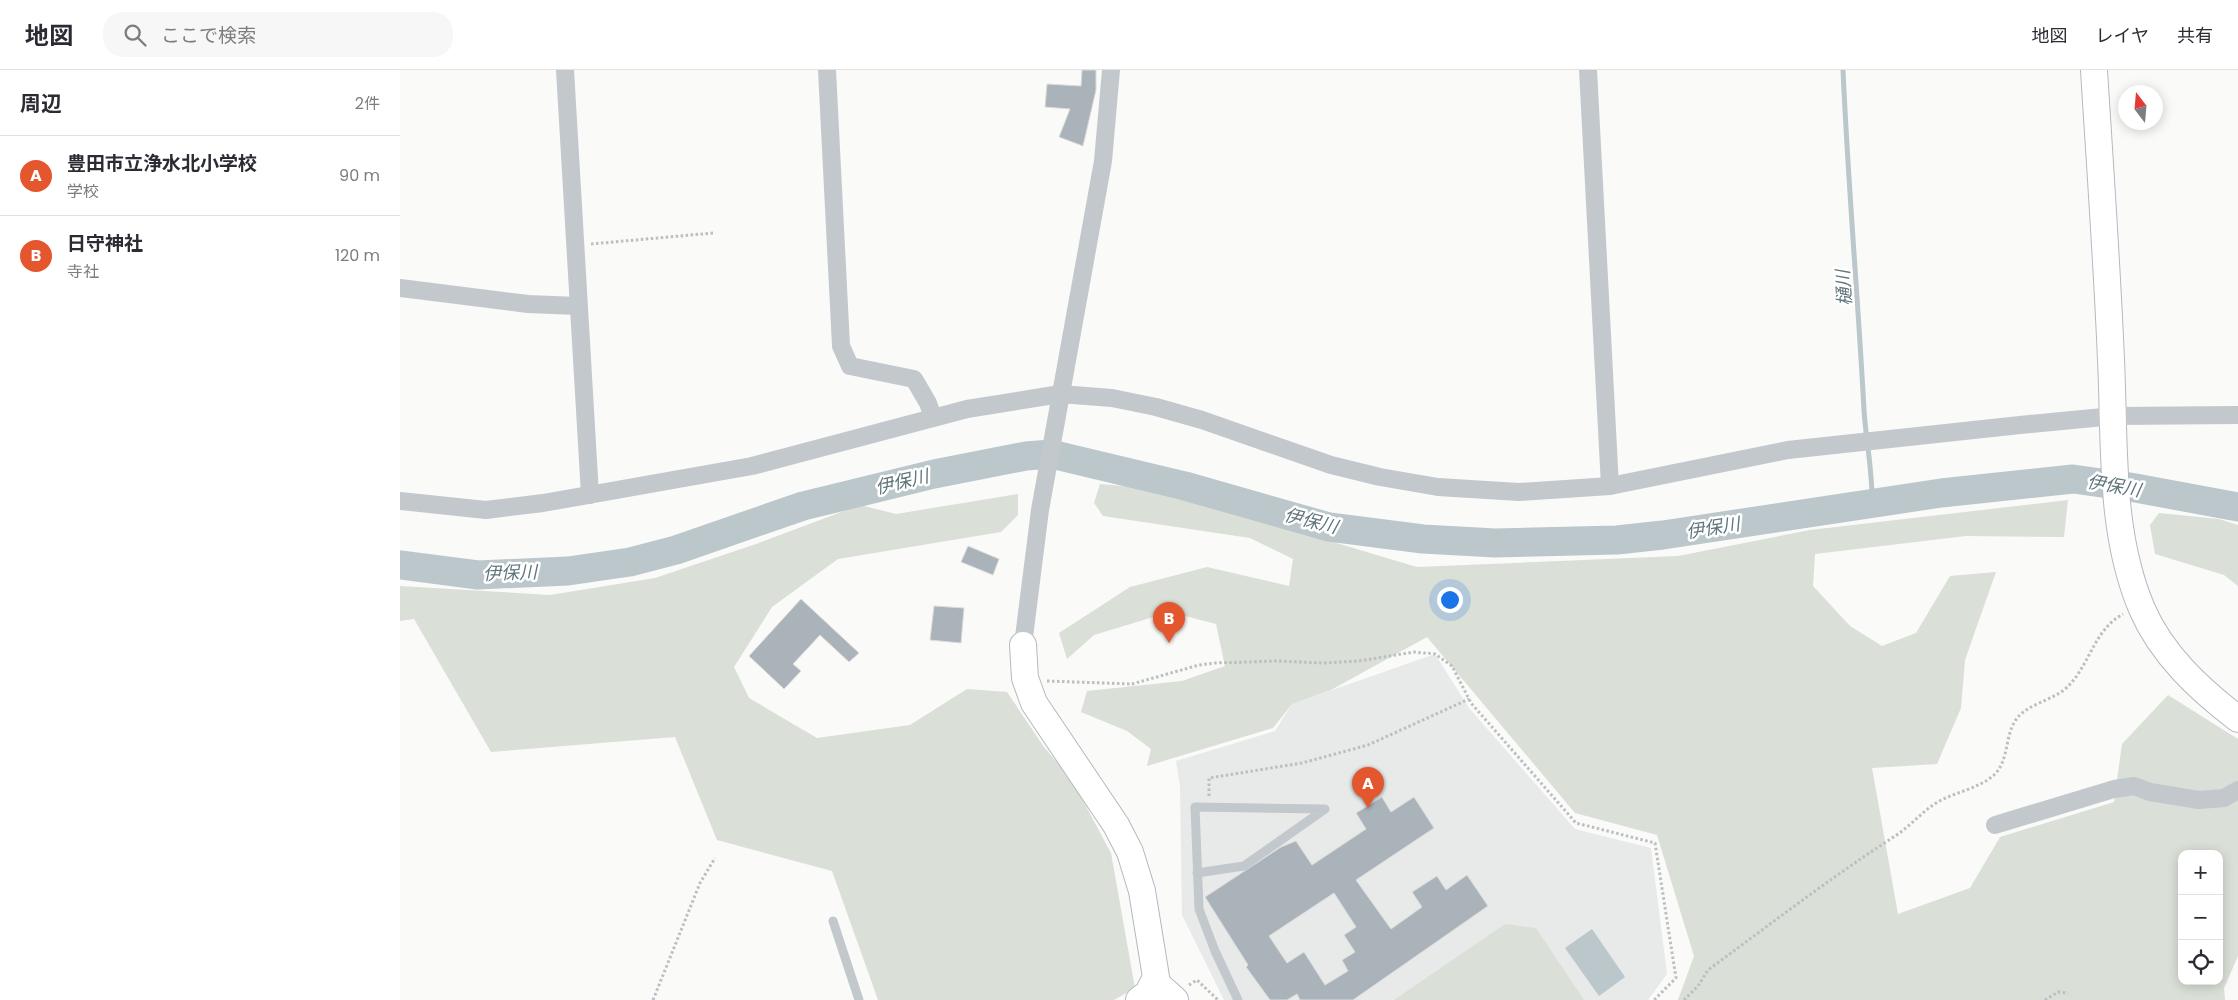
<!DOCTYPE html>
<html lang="ja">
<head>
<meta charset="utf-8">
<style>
	:root { --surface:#fff; --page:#f7f7f7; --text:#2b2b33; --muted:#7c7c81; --line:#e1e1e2; --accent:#e4572e }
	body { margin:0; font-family:Poppins,"Noto Sans JP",sans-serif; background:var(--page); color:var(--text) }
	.controls { position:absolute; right:15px; bottom:15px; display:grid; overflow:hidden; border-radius:10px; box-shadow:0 2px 12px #0003 }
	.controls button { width:45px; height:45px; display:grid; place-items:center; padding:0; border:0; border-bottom:1px solid var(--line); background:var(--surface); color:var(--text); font:25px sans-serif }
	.compass { position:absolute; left:1718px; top:15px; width:45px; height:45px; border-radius:50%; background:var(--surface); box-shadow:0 2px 12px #0003; rotate:344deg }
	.you { position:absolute; left:1049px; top:529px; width:18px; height:18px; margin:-12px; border:4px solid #fff; border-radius:50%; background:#1a73e8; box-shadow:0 0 0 8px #1a73e833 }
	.badge { display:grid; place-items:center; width:32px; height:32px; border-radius:50%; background:var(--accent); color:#fff; font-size:16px; font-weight:700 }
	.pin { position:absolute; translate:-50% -41px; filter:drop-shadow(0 1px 2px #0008) }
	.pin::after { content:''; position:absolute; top:26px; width:18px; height:15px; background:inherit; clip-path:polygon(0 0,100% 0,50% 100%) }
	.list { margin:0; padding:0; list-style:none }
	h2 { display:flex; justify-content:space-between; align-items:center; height:65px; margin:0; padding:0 20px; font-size:21px }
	h2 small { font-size:16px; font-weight:400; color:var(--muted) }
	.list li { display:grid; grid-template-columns:32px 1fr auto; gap:15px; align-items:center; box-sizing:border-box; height:80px; padding:0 20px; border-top:1px solid var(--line) }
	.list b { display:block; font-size:19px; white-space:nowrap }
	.list p { margin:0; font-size:16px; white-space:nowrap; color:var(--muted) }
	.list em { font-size:16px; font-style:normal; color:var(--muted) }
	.icon { flex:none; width:28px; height:28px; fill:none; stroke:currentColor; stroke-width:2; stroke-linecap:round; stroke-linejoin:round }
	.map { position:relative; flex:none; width:1838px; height:930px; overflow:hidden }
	header { display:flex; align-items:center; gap:30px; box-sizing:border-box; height:70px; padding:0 25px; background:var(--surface); border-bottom:1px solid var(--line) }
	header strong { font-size:24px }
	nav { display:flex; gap:28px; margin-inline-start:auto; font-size:18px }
	.search { width:350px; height:45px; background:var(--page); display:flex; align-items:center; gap:12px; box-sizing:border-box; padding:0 18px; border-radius:20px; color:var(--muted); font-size:19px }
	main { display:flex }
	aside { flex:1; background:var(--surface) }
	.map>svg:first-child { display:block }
</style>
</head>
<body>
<header>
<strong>地図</strong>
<div class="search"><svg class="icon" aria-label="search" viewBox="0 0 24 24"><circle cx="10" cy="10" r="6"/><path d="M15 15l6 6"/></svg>ここで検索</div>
<nav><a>地図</a><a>レイヤ</a><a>共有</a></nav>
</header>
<main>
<aside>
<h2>周辺<small>2件</small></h2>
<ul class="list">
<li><span class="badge">A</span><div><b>豊田市立浄水北小学校</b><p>学校</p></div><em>90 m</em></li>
<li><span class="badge">B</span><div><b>日守神社</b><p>寺社</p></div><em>120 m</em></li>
</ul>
</aside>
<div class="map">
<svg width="1838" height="930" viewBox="0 0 1838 930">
	<rect width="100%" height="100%" fill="#fafaf8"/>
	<path fill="#e8e9e9" d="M1035,584L1069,638L1175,759L1251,778L1267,904L1248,930H824L782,845L780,717L776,691L875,661L892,634Z"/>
	<g fill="#dadfd7" fill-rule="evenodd">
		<path d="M700,414L735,417L873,454L1017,497L1278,486L1410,460L1668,430L1664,467L1566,466L1415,484L1413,516L1450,556L1482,576L1516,563L1550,506L1596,502L1565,590L1561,638L1537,694L1472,698L1498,844L1570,818L1600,767L1714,732L1722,674L1768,625L1838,669V886L1824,918L1825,930H1278L1294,886L1257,765L1175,743L1027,567L931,620L892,634L873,658L747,696L751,679L727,661L681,642L687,621L782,611L825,596L816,554L770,542L694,565L667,589L659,563L730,517L807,497L889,516L893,489L850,468L703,446L694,433ZM1782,784H1819V911H1782Z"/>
		<path d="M618,424V445L601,462L438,489L372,537L334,597L349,628L417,668L510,655L567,619L607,622L644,677L672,710L711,783L735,918L714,930H478L432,801L317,770L275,667L91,682L14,549L0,551V516L150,525L255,508L359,473L460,435L496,444Z"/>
		<path d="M1759,443L1819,449L1838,455V516L1824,505L1755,484L1750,455Z"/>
		<path d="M1105,854L1136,858L1184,930H994Z"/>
	</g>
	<path fill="#bbc7cb" d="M1192,859L1225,907L1199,926L1165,878Z"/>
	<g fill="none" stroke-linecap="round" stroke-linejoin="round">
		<path stroke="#bbc7cb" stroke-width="5" d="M1443,0C1448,114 1458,227 1464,340C1466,372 1473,403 1472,435"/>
		<path stroke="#bbc7cb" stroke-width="29" d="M0,495L78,505L168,501L230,492L276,480L403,436L534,404L626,386L651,384L785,416L929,457L1023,469L1095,473L1217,470L1263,465L1541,423L1673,409L1730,417L1838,437"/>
	</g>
	<g fill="#aab3b9" stroke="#dcdcda" fill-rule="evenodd">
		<path d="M682,0H696V20L683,76L659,67L670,39L645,37L647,14L681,16Z"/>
		<path d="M568,476L599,489L593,505L561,492Z"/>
		<path d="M401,529L459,583L449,592L420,565L393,594L401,601L384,619L349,586Z"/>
		<path d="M534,536L564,538L561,573L530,570Z"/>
		<path d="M982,727L991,742L1014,727L1034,758L956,810L991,859L1022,837L1012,822L1037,806L1046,820L1067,805L1088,836L953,930H900L897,924L887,930H870L846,897L848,895L805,827L881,777L896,771L912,795L966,759L956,743ZM934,823L956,857L944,865L955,882L942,890L948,901L925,915L904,882L887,893L869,866Z"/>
	</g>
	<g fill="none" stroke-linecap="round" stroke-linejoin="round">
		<g stroke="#b3babf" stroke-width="28">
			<g id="secondary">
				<path d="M1694,0C1700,97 1707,193 1711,290C1715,372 1709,462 1742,539C1762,585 1799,619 1838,649"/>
				<path d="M623,575L625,608L634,633L716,755L730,782L742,821L756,907L748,923L739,930"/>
				<path d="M755,912L775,930"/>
			</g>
		</g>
		<g stroke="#bbbfc2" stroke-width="3" stroke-dasharray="2.5 2.5" stroke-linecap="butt">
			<path d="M191,174L313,163"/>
			<path d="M647,611L732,614L799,595L815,593L877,591L923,593L959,591L1014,582L1035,584L1052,596L1071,633L1176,753L1255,773L1276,908L1254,930"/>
			<path d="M809,726V708L902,693L968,675L1069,629"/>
			<path d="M789,915L797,910L818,930"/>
			<path d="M253,930L300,813L315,788"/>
			<path d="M1284,930L1298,916L1308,900C1369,855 1429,809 1492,768C1507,759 1519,745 1533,735C1552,722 1577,720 1594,705C1610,690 1604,663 1618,647C1628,635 1651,630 1664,620C1690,598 1692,561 1723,544"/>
			<path d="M1645,930L1658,922L1668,923"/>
		</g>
		<g stroke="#c3c8cc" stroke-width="9">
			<path d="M797,803L844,796L925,739L795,737L799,839L815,881L838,930"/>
			<path d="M433,851L459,930"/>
		</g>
		<g stroke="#c3c8cc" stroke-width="18">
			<path d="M165,0L190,425"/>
			<path d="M427,0L441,276L450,296L514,309L528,333L533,348"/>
			<path d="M1188,0L1210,416"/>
			<path d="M0,218L128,234L178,236"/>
			<path d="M0,431L86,440L143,433L352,396L567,339L660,324L712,328L756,337L802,350L931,395L980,407L1038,417L1119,422L1210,416L1388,380L1620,355L1714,346L1838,345"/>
			<path d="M623,575L640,440L703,91L711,0"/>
			<path d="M1595,755L1714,719L1734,716L1750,722L1799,730L1824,728L1838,720"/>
		</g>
		<use href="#secondary" stroke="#fff" stroke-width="26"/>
	</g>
	<g text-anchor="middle" stroke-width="5" stroke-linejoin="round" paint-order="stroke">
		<g font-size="18" font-style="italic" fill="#60757c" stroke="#fff">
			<text transform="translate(1444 218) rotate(-94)" y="6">樋川</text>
			<text transform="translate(502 412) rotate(-13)" y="6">伊保川</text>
			<text transform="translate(1714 416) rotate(10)" y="6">伊保川</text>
			<text transform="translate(911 451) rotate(14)" y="6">伊保川</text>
			<text transform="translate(1313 458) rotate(-9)" y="6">伊保川</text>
			<text transform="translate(110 503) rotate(-2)" y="6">伊保川</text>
		</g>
	</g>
</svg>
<div class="controls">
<button>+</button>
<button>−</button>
<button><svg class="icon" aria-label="locate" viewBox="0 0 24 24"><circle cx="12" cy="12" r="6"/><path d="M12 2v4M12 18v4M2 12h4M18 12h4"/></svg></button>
</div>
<svg class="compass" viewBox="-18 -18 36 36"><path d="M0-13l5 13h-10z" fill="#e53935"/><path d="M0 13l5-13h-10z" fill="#7c7c81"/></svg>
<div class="you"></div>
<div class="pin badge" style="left:968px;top:738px">A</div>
<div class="pin badge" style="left:769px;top:573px">B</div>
</div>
</main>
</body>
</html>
